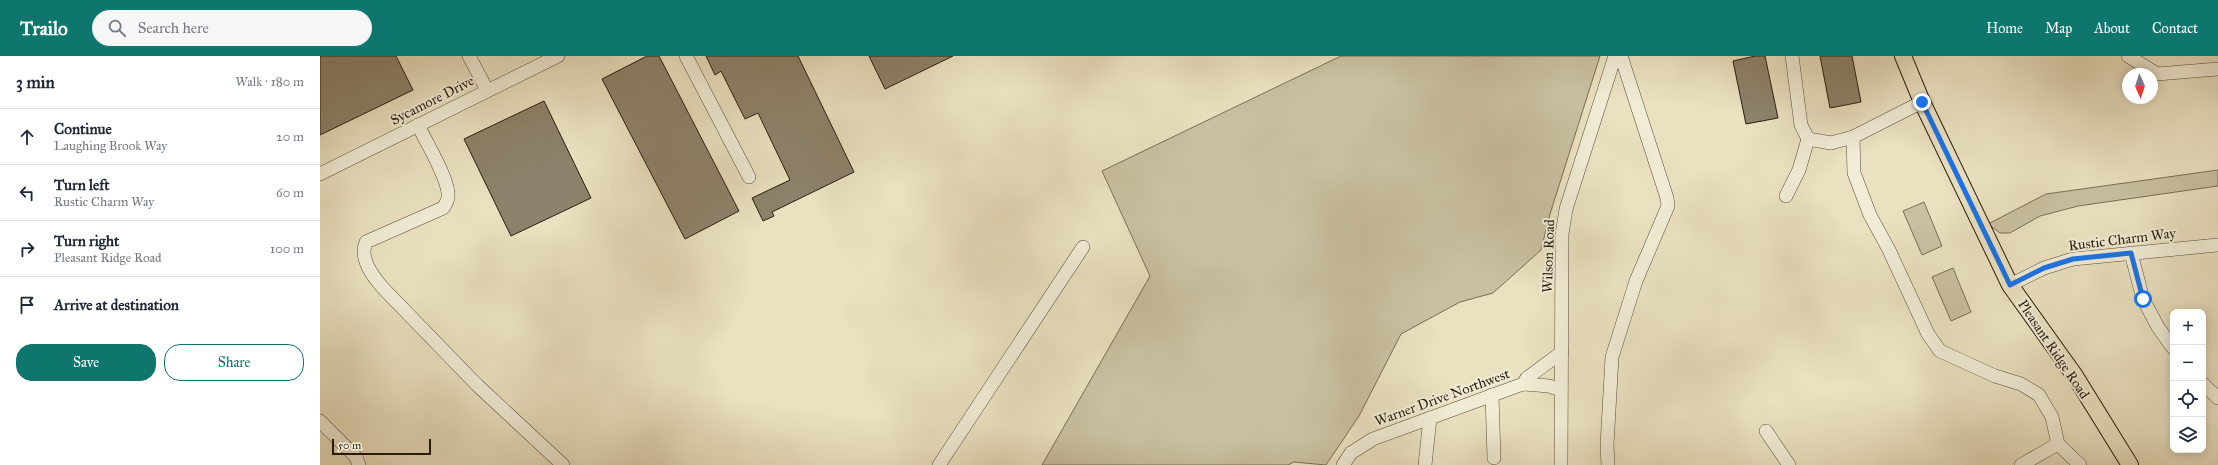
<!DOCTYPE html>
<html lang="en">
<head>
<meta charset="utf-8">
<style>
	:root { --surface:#fff; --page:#f6f6f7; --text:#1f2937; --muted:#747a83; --line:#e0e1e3; --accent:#0f766e }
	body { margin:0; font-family:"IM FELL Great Primer",serif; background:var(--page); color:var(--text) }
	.controls { position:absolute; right:12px; bottom:12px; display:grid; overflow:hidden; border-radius:8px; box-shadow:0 2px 10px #0003 }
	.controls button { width:36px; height:36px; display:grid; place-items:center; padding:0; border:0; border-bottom:1px solid var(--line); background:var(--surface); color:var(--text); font:20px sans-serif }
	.compass { position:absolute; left:1802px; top:12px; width:36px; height:36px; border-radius:50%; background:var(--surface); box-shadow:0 2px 10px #0003; rotate:177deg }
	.scale { position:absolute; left:12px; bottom:10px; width:99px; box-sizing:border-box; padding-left:4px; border:2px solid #291c0e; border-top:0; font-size:11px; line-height:14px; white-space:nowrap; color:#291c0e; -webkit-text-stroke:3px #f1ecd6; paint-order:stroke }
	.stop { position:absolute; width:12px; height:12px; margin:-9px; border:3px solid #1a73e8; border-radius:50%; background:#fff }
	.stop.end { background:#1a73e8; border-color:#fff; box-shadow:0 1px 4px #0008 }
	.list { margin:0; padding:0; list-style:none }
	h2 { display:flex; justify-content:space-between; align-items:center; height:52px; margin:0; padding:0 16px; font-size:17px }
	h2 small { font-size:13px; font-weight:400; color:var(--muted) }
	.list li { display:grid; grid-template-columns:26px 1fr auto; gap:12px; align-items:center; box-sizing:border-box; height:56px; padding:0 16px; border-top:1px solid var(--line) }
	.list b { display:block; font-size:15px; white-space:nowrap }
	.list p { margin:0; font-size:13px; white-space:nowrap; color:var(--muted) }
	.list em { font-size:13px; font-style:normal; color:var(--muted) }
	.actions { display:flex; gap:8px; padding:12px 16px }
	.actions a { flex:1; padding:9px 0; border:1px solid var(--accent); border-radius:16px; text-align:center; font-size:14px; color:var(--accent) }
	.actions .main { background:var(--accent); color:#fff }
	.icon { flex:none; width:22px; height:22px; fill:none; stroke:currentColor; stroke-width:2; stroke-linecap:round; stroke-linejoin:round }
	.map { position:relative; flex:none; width:1898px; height:409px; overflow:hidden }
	header { display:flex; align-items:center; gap:24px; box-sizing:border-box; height:56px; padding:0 20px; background:var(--accent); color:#fff }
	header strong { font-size:19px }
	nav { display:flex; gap:22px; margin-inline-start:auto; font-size:14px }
	.search { width:280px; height:36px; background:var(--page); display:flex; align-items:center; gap:10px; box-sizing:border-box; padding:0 14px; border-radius:22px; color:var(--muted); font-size:15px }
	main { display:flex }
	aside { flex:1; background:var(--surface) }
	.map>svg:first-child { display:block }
</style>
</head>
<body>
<header>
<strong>Trailo</strong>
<div class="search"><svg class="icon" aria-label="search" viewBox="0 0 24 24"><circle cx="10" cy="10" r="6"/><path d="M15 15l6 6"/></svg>Search here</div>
<nav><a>Home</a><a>Map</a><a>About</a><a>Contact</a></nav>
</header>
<main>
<aside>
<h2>3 min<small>Walk · 180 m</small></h2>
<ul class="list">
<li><svg class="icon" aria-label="ahead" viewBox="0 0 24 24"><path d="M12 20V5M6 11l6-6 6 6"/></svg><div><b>Continue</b><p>Laughing Brook Way</p></div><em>20 m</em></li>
<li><svg class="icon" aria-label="left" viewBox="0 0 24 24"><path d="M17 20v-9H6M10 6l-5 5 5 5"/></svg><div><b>Turn left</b><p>Rustic Charm Way</p></div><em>60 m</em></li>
<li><svg class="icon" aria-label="right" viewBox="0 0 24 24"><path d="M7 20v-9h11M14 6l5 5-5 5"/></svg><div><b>Turn right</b><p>Pleasant Ridge Road</p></div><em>100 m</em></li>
<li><svg class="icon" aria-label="arrive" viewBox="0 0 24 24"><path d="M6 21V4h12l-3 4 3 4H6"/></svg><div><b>Arrive at destination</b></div></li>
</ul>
<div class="actions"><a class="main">Save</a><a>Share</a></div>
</aside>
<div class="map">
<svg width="1898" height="409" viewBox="0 0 1898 409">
	<rect width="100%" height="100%" fill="#eae1c0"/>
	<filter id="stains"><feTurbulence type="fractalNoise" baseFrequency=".005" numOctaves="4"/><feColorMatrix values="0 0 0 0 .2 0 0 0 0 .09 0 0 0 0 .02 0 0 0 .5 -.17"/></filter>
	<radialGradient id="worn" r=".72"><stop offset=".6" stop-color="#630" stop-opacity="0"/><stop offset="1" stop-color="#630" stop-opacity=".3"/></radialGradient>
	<g fill="#c9c0a2" stroke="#796e58">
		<path d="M1021,0H1280L1230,158L1221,194L1173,237L1140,246L1081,278L1039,360L1006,409L974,406L968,409H722L830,220L782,115Z"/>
		<path d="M1898,114V130L1758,150L1720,160L1690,177H1680L1668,168L1726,138Z"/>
		<path d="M1604,146L1622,190L1602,199L1583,155Z"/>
		<path d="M1633,212L1651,256L1631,265L1612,221Z"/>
	</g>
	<g fill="#8d826b" stroke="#291c0e">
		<path d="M0,0H76L93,34L0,79Z"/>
		<path d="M327,0H339L419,155L365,183L282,23Z"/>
		<path d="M386,0H478L534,116L452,156L454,160L443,165L432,142L470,124L438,57L425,63L401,15L395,19Z"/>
		<path d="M549,0H633L565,33Z"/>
		<path d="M1435,0H1445L1458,62L1426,68L1413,5Z"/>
		<path d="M1500,0H1532L1541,46L1510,52Z"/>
		<path d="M224,45L271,142L191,180L144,83Z"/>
	</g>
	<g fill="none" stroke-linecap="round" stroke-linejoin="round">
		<g stroke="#594d3a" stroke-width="14">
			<g id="minor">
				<path d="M149,0L167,34"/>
				<path d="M366,0L429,121"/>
				<path d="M1472,0L1481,69L1488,83L1511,87L1533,81L1602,46"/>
				<path d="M1808,0L1837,18L1898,13"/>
				<path d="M98,69C106,86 127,120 128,137C129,143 126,148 123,152L46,186C39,202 52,219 62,231L157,329L243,409"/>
				<path d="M1533,81L1534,117L1550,159L1569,194L1608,278L1620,295L1675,320L1701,328L1719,339L1732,361L1738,388L1760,409"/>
				<path d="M0,118L238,0"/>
				<path d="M1466,140L1479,114L1488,83"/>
				<path d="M1811,197L1823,243L1838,271L1853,292"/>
				<path d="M1690,229L1724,212L1753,203L1898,189"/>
				<path d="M1203,328L1207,322L1242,296"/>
				<path d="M1883,328L1898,342"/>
				<path d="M1172,339L1174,402"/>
				<path d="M0,365L36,401L39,409"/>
				<path d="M1446,375L1469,409"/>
				<path d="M619,409L763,191"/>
				<path d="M1023,409L1031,397L1053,383L1203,328L1229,330L1241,334"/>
				<path d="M1105,409L1110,362"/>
				<path d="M1241,409L1242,178L1246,153L1295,0"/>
				<path d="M1288,409L1287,389L1292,301L1316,225L1348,150L1347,142L1301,0"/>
				<path d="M1701,409L1738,388"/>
			</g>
		</g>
		<g stroke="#291c0e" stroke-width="18">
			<path id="major" d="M1583,0L1602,46L1690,229L1755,320L1810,409"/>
		</g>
		<use href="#minor" stroke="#f1ecd6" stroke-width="13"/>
		<use href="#major" stroke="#eae1c0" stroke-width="16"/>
	</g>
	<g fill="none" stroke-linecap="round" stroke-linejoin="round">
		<path stroke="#1a73e8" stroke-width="5" d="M1602,46L1690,229L1724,212L1753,203L1811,197L1823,243"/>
	</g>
	<g text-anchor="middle" stroke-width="4" stroke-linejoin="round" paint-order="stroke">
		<g font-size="14" fill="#291c0e" stroke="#f1ecd6">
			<text transform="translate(112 44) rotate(-27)" y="5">Sycamore Drive</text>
			<text transform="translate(1802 183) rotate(-7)" y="5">Rustic Charm Way</text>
			<text transform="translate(1228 200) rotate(-88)" y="5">Wilson Road</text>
			<text transform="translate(1734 293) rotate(56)" y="5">Pleasant Ridge Road</text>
			<text transform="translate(1122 341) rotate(-20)" y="5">Warner Drive Northwest</text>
		</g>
	</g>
	<rect width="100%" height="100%" filter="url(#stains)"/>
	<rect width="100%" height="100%" fill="url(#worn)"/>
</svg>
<div class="controls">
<button>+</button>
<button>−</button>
<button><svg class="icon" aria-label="locate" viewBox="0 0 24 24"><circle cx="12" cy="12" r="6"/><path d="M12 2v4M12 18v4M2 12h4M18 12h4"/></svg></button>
<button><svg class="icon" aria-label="layers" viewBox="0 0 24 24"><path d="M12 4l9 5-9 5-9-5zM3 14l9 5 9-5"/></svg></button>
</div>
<svg class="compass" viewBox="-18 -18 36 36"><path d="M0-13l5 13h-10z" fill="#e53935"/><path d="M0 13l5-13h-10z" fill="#747a83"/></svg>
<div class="scale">50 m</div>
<div class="stop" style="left:1823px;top:243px"></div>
<div class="stop end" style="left:1602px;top:46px"></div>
</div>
</main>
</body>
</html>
